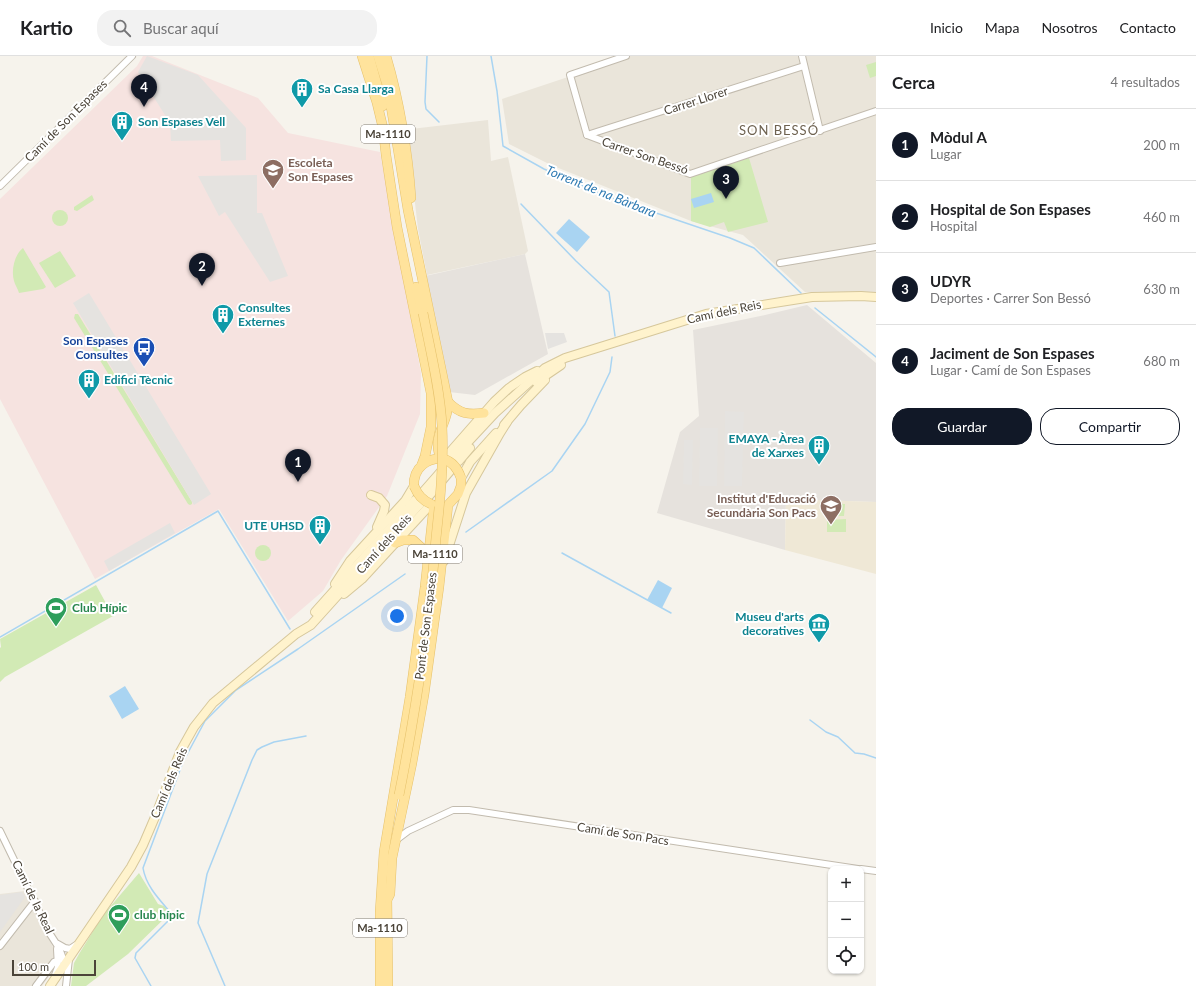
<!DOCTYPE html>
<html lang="es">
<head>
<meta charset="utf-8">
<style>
	:root { --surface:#fff; --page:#f2f2f2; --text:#202124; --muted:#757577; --line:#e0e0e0; --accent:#111827 }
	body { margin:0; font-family:Lato,sans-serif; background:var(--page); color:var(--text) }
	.controls { position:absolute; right:12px; bottom:12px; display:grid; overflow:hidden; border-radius:8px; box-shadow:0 1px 3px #0004 }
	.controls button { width:36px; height:36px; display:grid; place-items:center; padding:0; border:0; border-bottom:1px solid var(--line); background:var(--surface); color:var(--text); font:20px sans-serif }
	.scale { position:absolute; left:12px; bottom:10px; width:84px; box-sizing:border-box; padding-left:4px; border:2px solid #4b4439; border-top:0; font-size:11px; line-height:14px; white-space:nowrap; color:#4b4439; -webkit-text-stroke:3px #fff; paint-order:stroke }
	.you { position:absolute; left:397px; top:560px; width:14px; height:14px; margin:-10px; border:3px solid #fff; border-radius:50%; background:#1a73e8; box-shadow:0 0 0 6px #1a73e833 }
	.badge { display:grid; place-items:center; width:26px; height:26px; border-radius:50%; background:var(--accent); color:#fff; font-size:13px; font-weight:700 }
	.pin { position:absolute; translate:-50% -33px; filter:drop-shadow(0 1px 2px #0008) }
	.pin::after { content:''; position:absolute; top:21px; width:14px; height:12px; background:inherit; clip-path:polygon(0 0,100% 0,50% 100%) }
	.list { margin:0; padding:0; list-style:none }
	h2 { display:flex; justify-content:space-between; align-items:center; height:52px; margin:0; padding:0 16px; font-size:17px }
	h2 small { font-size:13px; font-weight:400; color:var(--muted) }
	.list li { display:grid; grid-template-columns:26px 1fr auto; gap:12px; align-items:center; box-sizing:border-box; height:72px; padding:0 16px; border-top:1px solid var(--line) }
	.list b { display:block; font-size:15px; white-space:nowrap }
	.list p { margin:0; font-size:13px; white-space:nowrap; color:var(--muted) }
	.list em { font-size:13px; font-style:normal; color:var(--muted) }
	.actions { display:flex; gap:8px; padding:12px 16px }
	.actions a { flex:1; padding:9px 0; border:1px solid var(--accent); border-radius:16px; text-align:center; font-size:14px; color:var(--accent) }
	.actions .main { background:var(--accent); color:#fff }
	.icon { flex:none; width:22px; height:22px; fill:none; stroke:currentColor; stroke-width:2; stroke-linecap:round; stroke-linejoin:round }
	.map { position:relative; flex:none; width:876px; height:930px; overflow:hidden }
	header { display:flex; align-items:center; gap:24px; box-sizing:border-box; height:56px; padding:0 20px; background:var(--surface); border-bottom:1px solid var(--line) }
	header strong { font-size:19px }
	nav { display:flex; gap:22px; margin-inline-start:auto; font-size:14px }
	.search { width:280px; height:36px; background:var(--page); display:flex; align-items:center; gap:10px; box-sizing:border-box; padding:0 14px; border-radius:16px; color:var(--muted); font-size:15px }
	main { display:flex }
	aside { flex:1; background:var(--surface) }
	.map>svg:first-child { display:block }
</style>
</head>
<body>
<header>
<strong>Kartio</strong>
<div class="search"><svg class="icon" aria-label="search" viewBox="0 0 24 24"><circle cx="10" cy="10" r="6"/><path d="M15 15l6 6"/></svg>Buscar aquí</div>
<nav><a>Inicio</a><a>Mapa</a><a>Nosotros</a><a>Contacto</a></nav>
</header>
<main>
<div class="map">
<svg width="876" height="930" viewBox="0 0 876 930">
	<rect width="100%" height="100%" fill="#f6f3ec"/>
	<g fill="#eae5da">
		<path d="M631,0H876V237L805,236L743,179L691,165L551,109L509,88L502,43Z"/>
		<path d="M488,64L491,105L508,101L528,195L525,198L427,219L418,173L408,87L411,73Z"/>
		<path d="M25,835L60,905L42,930H0V838Z"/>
	</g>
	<g fill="#e6e2dd">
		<path d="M525,198L548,298L475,339L449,336L425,220Z"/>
		<path d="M807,249L876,307V446L786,443L785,494L657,457L680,376L699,360L693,274L765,259Z"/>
	</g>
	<path fill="#efe8d6" d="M786,443L876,446V518L785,494Z"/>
	<path fill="#f6e3e0" d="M143,0H152L258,42L288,77L380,96L421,317L420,358L387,440L341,504L323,535L288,565L219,453L95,523L0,343V143L137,10Z"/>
	<g fill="#d2eab5">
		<path d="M876,6V20L870,22L866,9Z"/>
		<path d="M749,102L768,166L728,176L724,166L710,171L691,165V121Z"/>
		<path d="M92,139L94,144L77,155L74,154V151Z"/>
		<circle cx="60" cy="162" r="8"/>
		<path d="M23,192L46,231L43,233L19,237C18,233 15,229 14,225C11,215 14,199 23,192Z"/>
		<path d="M60,195L76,220L55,232L39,207Z"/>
		<path d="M75,258H78L192,446V448L190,449L188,448L74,262Z"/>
		<path d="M827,447L845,448L844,460H827Z"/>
		<path d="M846,463V476H827V464Z"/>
		<circle cx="263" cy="497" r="8"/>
		<path d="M96,529L113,560L5,621L0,626V592L1,591L0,583Z"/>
		<path d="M139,817L158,848L164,850L170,857L128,898L86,930H71L74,907L79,898L103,859Z"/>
	</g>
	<g fill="#e5e3e0">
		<path d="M147,0L198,19L246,72V104L221,105L220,84L171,85L170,67L138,16Z"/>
		<path d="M257,119V157H262L288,220L270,226L225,156L219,160L198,120Z"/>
		<path d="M89,237L211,438L194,449L73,247Z"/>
		<path d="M545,277H564L567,286L548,293Z"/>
		<path d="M725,355L744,356L742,430H724Z"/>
		<path d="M700,372H718L717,430H699Z"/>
		<path d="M684,384H693L692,429L683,428Z"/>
		<path d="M170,467L175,477L109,515L104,505Z"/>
		<path d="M22,836L25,841L0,876V839Z"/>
	</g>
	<g fill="#a9d4f2">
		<path d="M711,137L714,146L694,152L691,143Z"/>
		<path d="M569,163L590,181L577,196L556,177Z"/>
		<path d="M658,524L672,532L662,552L647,544Z"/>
		<path d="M125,630L139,653L122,663L109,640Z"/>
	</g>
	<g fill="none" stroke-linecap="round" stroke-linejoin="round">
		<g stroke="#a9d4f2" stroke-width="1.5">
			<path d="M427,0L425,46L426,53L439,66"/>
			<path d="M491,0L497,35L503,90L544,113L606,140L730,182L754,192L801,237"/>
			<path d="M521,148L576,205L609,236L615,280"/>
			<path d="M815,252L876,301"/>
			<path d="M466,476L552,415L585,368L610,316L612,301"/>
			<path d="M562,497L671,557"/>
			<path d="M0,581L218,455L290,573"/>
			<path d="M810,664L826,676L838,681L855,697L864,698L876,702"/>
			<path d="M151,930L135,902L136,897L171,862V857C159,843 146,830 143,812L183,706L205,665L236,634L298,593L405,518"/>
			<path d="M225,930L198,867L207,818L252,704L257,694L262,691L274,686L306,680"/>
		</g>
		<g stroke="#c2bbae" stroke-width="8">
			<g id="street">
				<path d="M626,0L570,19L587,79L690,118L876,55"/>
				<path d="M802,0L820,75"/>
				<path d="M587,79L804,10"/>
				<path d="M0,130L132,0"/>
				<path d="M780,207L876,191"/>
				<path d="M0,775L50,878L59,892L65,908"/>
				<path d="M396,784L408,775L453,754H469L858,813"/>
				<path d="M861,813L876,815"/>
				<path d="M58,888L65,892L70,893L76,889"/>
				<path d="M0,890L35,845"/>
				<path d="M55,919L58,911L57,893"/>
				<path d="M36,930L54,906L58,905"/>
				<path d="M66,930L69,903"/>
			</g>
		</g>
		<g stroke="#d6c79b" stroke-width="10">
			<g id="secondary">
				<path d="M536,326L561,309"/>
				<path d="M504,369L521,349L545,324"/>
				<path d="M454,401L495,357L545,312L565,302L706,258L812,241L861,240L876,241"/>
				<path d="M444,403L494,346L509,332L525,321L537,315"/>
				<path d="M459,405L470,392"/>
				<path d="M461,422L470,406L496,377"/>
				<path d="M423,436L444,412"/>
				<path d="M371,439L379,442L385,449L384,455L377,471"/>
				<path d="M429,440L451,414"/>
				<path d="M444,505L466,437L500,377L507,366"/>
				<path d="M335,528L350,505L405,445L414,430"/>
				<path d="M344,538L362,523L431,448"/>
				<path d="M315,556L415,444"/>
				<path d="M50,930L131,811L143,789L155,761L180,696L194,671L213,647L296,578L311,569L420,448"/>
			</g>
		</g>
		<g stroke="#e6c16a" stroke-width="10">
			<g id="primary">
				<path d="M362,0L377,47L383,72L386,99L397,171L431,337V371L425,400L422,408"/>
				<path d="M369,0L383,50"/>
				<path d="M378,0L388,32L408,154L448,346C449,362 439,372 438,386C437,391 439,397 440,402"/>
				<path d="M386,0C399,43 408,97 411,142"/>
				<path d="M416,231L423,257"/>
				<path d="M448,346C460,358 468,359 484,357"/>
				<path d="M414,430C413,412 427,401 444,403"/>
				<path d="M395,487L403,484H413L424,494L426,504"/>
				<path d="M387,838L388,930"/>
				<path d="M388,842L390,838L392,802L412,707L424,639L439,531L448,449L458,438L461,430V422"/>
				<path d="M380,930V856L384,796L410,641L425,531L434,449"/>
			</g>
		</g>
		<use href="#street" stroke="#fff" stroke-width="6"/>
		<use href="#secondary" stroke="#fff3cd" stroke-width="8"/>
		<use href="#primary" stroke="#ffe39c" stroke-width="9"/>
		<g stroke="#e6c16a" stroke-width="10" stroke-linecap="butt">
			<g id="primary-bridge">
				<path d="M444,403C453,406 458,413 461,422"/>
				<path d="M414,430C418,439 422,444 431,448"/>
				<path d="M399,739C416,654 429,568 436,482C440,445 444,407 442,370C440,333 430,293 423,257"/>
			</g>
		</g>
		<use href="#primary-bridge" stroke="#ffe39c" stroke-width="9"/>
	</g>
	<defs>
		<g id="building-pin" transform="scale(1.15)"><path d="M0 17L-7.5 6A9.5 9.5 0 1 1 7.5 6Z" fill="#0f9aa8" stroke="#fff"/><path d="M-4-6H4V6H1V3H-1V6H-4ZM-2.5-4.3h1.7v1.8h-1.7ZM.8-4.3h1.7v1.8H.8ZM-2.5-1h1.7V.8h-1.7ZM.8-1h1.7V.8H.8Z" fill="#fff"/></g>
		<g id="school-pin" transform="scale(1.15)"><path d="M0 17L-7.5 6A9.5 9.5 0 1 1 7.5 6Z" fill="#8d6e63" stroke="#fff"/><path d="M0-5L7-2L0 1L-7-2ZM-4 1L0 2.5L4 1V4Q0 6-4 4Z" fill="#fff"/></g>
		<g id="bus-pin" transform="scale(1.15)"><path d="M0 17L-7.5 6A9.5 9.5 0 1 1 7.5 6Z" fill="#1a4fb4" stroke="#fff"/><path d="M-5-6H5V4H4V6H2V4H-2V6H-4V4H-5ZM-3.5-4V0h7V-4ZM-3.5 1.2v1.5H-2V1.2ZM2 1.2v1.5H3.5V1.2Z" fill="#fff"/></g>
		<g id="stadium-pin" transform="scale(1.15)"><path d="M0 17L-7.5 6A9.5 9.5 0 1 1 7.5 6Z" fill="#2e9e5b" stroke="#fff"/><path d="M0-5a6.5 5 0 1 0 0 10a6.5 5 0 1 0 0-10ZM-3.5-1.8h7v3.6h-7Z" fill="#fff"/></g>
		<g id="museum-pin" transform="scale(1.15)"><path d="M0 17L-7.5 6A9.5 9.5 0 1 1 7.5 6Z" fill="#0f9aa8" stroke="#fff"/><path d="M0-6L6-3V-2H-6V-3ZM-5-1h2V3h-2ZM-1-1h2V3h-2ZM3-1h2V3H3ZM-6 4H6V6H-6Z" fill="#fff"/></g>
	</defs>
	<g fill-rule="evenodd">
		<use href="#building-pin" x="302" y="33"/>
		<use href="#building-pin" x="122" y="66"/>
		<use href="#school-pin" x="273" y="114"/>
		<use href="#building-pin" x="223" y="259"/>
		<use href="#bus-pin" x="144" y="292"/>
		<use href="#building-pin" x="89" y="324"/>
		<use href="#building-pin" x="819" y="390"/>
		<use href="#school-pin" x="831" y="450"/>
		<use href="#building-pin" x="320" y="470"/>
		<use href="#stadium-pin" x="56" y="552"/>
		<use href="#museum-pin" x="819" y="568"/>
		<use href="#stadium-pin" x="119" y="859"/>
	</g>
	<g text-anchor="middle" stroke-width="4" stroke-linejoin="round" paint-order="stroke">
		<g fill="#fff" stroke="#817c74" stroke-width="1">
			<rect x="361" y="69" width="54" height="18" rx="3"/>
			<rect x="408" y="489" width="54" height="18" rx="3"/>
			<rect x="353" y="863" width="54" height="18" rx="3"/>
		</g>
		<g font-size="11" font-weight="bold" fill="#4b4439">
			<text x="388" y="82">Ma-1110</text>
			<text x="435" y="502">Ma-1110</text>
			<text x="380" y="876">Ma-1110</text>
		</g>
		<g font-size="12" font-weight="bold" fill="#0d838f" stroke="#fff" text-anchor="start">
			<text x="318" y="37">Sa Casa Llarga</text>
			<text x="138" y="70">Son Espases Vell</text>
			<text x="238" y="256">Consultes<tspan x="238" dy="14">Externes</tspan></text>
			<text x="104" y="328">Edifici Tècnic</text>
			<text x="804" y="387" text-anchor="end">EMAYA - Àrea<tspan x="804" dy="14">de Xarxes</tspan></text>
			<text x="304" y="474" text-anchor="end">UTE UHSD</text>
			<text x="804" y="565" text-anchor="end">Museu d'arts<tspan x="804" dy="14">decoratives</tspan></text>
		</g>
		<g font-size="12" fill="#4b4439" stroke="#fff">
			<text transform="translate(696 45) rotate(-18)" y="4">Carrer Llorer</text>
			<text transform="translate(66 65) rotate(-45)" y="4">Camí de Son Espases</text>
			<text transform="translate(645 100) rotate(19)" y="4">Carrer Son Bessó</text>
			<text transform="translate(724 256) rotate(-12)" y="4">Camí dels Reis</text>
			<text transform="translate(384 488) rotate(-48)" y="4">Camí dels Reis</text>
			<text transform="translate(426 570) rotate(-83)" y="4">Pont de Son Espases</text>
			<text transform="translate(169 727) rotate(-67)" y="4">Camí dels Reis</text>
			<text transform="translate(623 778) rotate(9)" y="4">Camí de Son Pacs</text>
			<text transform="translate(33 841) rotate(64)" y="4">Camí de la Real</text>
		</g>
		<g font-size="12" font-weight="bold" fill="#785e54" stroke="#fff" text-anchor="start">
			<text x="288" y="111">Escoleta<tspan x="288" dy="14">Son Espases</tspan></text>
			<text x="816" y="447" text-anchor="end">Institut d'Educació<tspan x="816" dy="14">Secundària Son Pacs</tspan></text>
		</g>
		<g font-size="12" font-weight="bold" fill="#164399" stroke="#fff" text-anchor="end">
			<text x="128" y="289">Son Espases<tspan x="128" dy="14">Consultes</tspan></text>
		</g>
		<g font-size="12" font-weight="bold" fill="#27864d" stroke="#fff" text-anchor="start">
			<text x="72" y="556">Club Hípic</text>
			<text x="134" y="863">club hípic</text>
		</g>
		<g font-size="13" letter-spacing="1" fill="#6e6250" stroke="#fff">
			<text x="779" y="79">SON BESSÓ</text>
		</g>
		<g font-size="13" font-style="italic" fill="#2e7ab2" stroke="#fff">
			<text transform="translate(601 135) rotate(22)" y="5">Torrent de na Bàrbara</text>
		</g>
	</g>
</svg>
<div class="controls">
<button>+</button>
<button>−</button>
<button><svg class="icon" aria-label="locate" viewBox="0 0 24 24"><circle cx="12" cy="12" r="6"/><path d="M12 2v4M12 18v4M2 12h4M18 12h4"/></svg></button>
</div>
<div class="scale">100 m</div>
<div class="you"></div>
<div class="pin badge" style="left:298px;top:426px">1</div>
<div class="pin badge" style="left:202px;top:230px">2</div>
<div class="pin badge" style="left:726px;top:143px">3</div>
<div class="pin badge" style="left:144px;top:51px">4</div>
</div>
<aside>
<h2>Cerca<small>4 resultados</small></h2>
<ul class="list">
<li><span class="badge">1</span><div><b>Mòdul A</b><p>Lugar</p></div><em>200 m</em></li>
<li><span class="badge">2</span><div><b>Hospital de Son Espases</b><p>Hospital</p></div><em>460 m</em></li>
<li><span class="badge">3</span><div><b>UDYR</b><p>Deportes · Carrer Son Bessó</p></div><em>630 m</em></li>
<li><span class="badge">4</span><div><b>Jaciment de Son Espases</b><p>Lugar · Camí de Son Espases</p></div><em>680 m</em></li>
</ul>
<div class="actions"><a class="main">Guardar</a><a>Compartir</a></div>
</aside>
</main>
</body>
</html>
